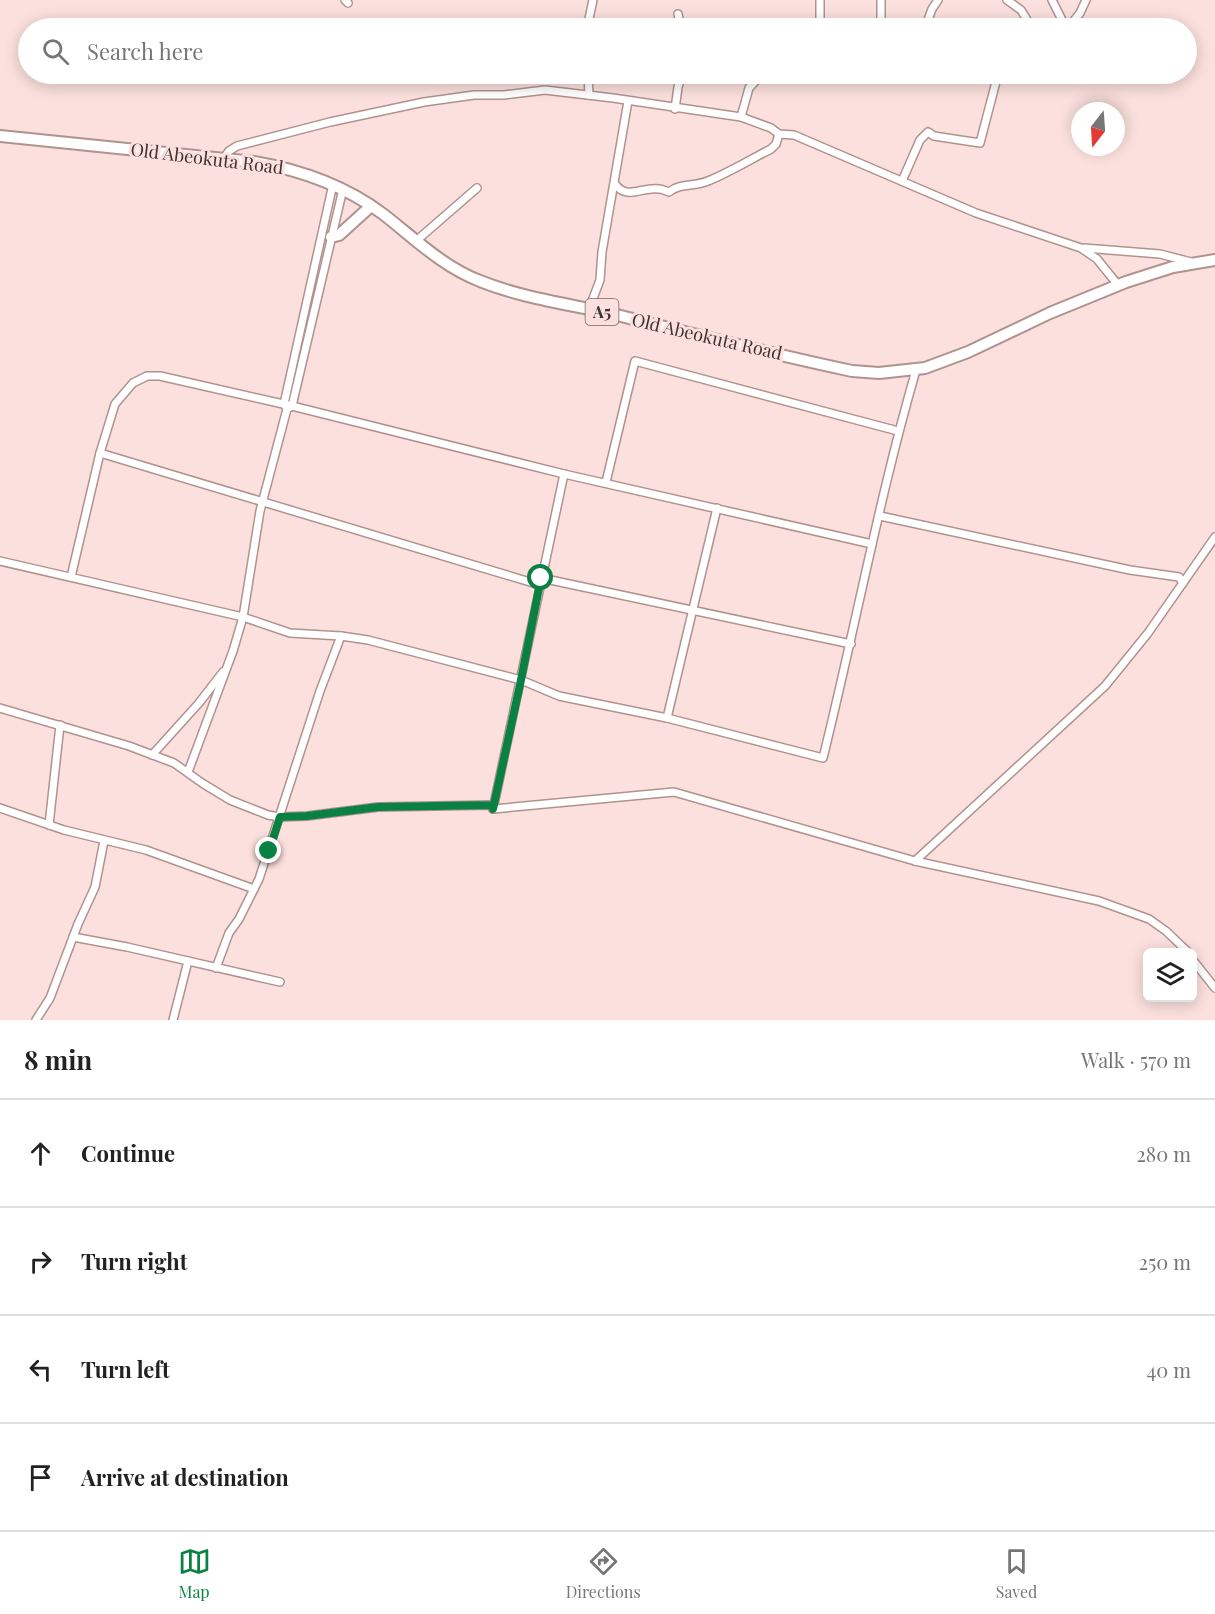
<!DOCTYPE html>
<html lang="en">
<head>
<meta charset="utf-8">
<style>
	:root { --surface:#fff; --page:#f2f2f2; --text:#222; --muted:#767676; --line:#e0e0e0; --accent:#0b8043 }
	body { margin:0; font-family:"Playfair Display",serif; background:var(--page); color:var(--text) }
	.controls { position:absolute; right:18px; bottom:18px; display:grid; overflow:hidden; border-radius:9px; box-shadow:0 3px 15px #0003 }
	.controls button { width:54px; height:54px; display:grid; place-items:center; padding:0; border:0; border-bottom:2px solid var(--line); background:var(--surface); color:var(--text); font:30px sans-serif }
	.compass { position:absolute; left:1071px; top:102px; width:54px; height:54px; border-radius:50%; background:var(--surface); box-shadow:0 3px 15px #0003; rotate:197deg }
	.stop { position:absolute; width:18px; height:18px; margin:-14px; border:4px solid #0b8043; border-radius:50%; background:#fff }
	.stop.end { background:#0b8043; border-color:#fff; box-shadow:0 2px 6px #0008 }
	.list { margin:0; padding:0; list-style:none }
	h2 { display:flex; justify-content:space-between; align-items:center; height:78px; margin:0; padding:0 24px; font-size:26px }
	h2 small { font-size:20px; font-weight:400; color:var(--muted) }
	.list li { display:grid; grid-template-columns:39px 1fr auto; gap:18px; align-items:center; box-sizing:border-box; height:108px; padding:0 24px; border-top:2px solid var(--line) }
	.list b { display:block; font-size:22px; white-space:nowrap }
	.list em { font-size:20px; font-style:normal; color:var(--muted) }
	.icon { flex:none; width:33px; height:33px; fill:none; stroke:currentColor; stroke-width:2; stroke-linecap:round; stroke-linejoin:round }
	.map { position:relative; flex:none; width:1215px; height:1020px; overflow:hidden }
	.search { position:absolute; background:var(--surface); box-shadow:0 3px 15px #0003; left:18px; right:18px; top:18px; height:66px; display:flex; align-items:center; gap:15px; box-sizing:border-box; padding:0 21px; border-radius:33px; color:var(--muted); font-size:22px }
	.sheet { height:510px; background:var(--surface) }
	nav { display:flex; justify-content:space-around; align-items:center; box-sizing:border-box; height:84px; border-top:2px solid var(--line); background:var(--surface); font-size:16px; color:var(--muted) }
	nav a { display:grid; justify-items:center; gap:3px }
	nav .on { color:var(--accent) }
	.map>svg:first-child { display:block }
</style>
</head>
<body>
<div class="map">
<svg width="1215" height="1020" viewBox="0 0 1215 1020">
	<rect width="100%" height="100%" fill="#fbe0dd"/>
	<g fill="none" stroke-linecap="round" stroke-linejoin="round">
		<g stroke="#b0928f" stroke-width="10">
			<g id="minor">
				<path d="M345,0L348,3"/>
				<path d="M1007,0L1021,10L1032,28"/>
				<path d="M1052,0L1066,28"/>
				<path d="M678,14L681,28"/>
				<path d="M587,28L593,0"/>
				<path d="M815,28L820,19V0"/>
				<path d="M848,28H860"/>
				<path d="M874,28L881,24V0"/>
				<path d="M925,28L932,9L938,0"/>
				<path d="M1068,28L1080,13L1086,0"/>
				<path d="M588,74L589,95"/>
				<path d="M675,109L678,87L682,74"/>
				<path d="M741,117L749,88L762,74"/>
				<path d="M223,159L229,151L237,146L330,122L424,102L474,95H504L545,90L613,98L741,117L771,128L779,134L794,135L976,213L1081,248L1097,259L1118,285"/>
				<path d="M902,181L920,140L928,132L934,136L980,143L998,74"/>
				<path d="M615,184C627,201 643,186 659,189C663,189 665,191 669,192C680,183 693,187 708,181C730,172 751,159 771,149L776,144L779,134"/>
				<path d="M416,241L477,188"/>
				<path d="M1084,248L1160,254L1191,262"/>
				<path d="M589,309L600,280L602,252L628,101"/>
				<path d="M286,407L284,404L333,184"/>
				<path d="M100,453L540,585"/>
				<path d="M606,482L635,361L898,431"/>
				<path d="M880,516L1130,570L1179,577L1183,583"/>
				<path d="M0,561L243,617L290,633L341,636L368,640L521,680L559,696L667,718L823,758C855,629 879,498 916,370"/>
				<path d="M71,577L100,453L115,404L133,383L147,376H160L292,406L564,474L872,544"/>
				<path d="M541,578L851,644"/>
				<path d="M0,708L129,746L174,763L202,783L230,800L268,815L280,817L307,816L378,807L492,805L493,809L674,792L915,861L1099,901L1149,919L1166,931L1188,952"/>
				<path d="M667,718L717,508"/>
				<path d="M152,755L199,703L223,672"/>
				<path d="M188,772L233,651L243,617L260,511L287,409L292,406L343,189"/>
				<path d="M0,808L64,830L146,850L254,889"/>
				<path d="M493,809L564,474"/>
				<path d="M49,825L60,725"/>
				<path d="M915,861L1105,686L1148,633L1215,537"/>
				<path d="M73,937L127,947L280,982"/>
				<path d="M1192,959L1215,988"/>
				<path d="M216,968L229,933L239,919L259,879L320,691L341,636"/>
				<path d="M36,1020L50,998L78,924L95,887L104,841"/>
				<path d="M173,1020L188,961"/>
			</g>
		</g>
		<g stroke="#b0928f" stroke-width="14">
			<g id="trunk">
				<path d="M0,136L254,162C301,170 344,185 383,214C414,238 443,267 480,281C522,298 569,304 613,314C692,334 772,354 852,371L879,373L925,368L968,352L1050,313L1126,282L1173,267L1215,260"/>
				<path d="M331,237L339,235L371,206"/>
			</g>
		</g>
		<use href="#minor" stroke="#fff" stroke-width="7"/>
		<use href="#trunk" stroke="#fff" stroke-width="10"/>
	</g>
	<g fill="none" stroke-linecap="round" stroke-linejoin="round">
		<path stroke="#0b8043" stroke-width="8" d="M269,851L280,817L307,816L378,807L492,805L493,809L521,680L541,578"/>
	</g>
	<g text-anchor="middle" stroke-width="6" stroke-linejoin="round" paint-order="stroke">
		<rect fill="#fbe0dd" stroke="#776665" stroke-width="1.5" x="585.5" y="299" width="33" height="26" rx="4.5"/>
		<g font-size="16" font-weight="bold" fill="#3f3231">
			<text x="602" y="318">A5</text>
		</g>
		<g font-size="18" fill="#3f3231" stroke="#fbe0dd">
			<text transform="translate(207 159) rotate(7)" y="6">Old Abeokuta Road</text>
			<text transform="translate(707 337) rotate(13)" y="6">Old Abeokuta Road</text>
		</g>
	</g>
</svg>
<div class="controls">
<button><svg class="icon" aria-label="layers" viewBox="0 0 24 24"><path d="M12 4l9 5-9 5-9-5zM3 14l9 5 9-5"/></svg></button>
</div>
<svg class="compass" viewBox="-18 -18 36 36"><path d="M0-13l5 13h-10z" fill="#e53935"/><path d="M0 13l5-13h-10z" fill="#767676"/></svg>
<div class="stop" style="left:541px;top:578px"></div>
<div class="stop end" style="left:269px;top:851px"></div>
<div class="search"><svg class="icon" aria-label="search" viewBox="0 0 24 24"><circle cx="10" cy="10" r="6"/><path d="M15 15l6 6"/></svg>Search here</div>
</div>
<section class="sheet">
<h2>8 min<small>Walk · 570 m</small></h2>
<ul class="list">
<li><svg class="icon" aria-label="ahead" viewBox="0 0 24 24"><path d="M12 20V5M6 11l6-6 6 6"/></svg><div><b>Continue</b></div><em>280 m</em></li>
<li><svg class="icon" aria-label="right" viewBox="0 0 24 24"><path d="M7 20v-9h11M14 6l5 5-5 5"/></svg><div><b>Turn right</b></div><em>250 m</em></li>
<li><svg class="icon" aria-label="left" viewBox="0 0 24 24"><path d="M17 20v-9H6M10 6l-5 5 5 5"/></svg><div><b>Turn left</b></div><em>40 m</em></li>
<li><svg class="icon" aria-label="arrive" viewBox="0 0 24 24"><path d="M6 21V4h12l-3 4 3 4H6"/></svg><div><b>Arrive at destination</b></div></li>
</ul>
</section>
<nav>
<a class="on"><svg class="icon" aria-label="map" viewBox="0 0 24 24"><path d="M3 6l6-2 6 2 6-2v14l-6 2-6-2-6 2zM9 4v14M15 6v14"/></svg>Map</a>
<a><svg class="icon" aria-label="directions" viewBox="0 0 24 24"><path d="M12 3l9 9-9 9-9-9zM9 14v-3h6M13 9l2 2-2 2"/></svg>Directions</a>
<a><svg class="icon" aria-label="saved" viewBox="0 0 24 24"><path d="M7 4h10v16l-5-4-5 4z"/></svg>Saved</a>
</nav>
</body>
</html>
